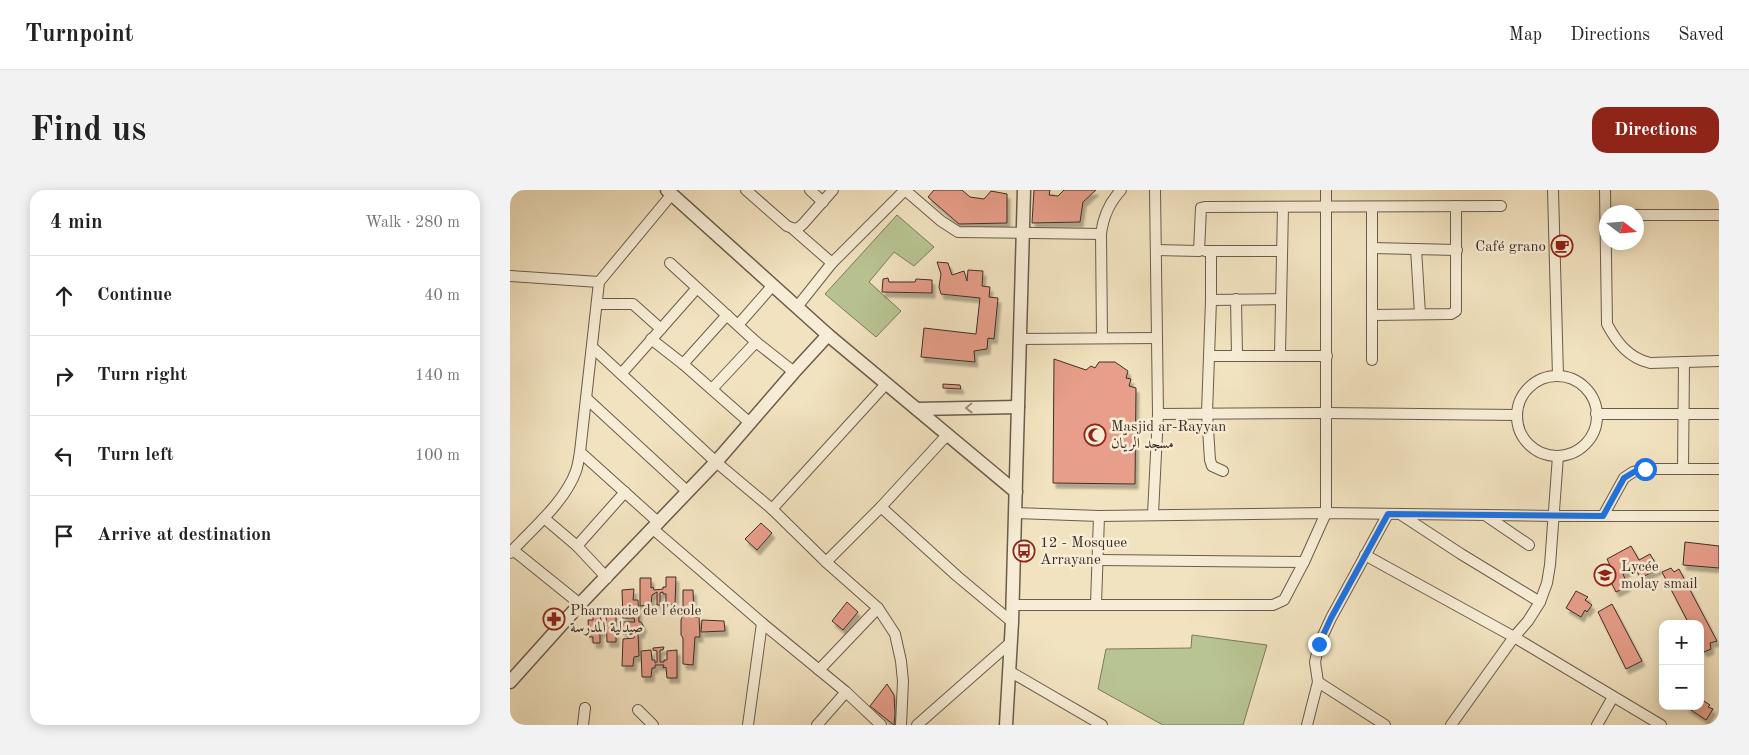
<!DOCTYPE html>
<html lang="en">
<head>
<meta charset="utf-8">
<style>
	:root { --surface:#fff; --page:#f2f2f2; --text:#222; --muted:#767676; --line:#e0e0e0; --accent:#8f2418 }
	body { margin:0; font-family:"Old Standard TT",Amiri,serif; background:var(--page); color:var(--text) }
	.controls { position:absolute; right:15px; bottom:15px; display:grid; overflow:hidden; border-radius:10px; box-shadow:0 2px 12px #0003 }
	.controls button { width:45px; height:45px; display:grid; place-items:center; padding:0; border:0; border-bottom:1px solid var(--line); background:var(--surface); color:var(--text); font:25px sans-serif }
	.compass { position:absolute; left:1089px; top:15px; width:45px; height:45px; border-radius:50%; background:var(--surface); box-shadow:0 2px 12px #0003; rotate:106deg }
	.stop { position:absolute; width:15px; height:15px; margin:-11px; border:4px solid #1a73e8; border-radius:50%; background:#fff }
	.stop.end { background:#1a73e8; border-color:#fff; box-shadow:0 1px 5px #0008 }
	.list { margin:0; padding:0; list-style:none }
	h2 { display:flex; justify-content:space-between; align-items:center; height:65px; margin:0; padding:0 20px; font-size:21px }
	h2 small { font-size:16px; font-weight:400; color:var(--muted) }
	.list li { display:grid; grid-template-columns:32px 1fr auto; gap:15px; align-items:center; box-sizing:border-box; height:80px; padding:0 20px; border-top:1px solid var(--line) }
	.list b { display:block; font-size:19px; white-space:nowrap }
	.list em { font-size:16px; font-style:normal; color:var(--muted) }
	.icon { flex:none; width:28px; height:28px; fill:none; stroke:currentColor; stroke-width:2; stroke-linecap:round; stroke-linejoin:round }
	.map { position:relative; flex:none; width:1209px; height:535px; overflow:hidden; border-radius:15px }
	header { display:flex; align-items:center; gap:30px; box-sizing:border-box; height:70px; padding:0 25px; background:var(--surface); border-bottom:1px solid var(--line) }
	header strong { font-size:24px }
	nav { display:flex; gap:28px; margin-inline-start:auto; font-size:18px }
	.intro { display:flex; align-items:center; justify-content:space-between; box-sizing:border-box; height:120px; padding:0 30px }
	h1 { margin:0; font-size:35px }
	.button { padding:12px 22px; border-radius:15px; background:var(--accent); color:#fff; font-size:18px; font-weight:700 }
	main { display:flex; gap:30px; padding:0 30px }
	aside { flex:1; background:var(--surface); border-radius:15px; box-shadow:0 2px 12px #0003 }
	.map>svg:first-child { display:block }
</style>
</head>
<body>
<header>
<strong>Turnpoint</strong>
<nav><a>Map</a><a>Directions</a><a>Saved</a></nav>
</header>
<div class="intro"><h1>Find us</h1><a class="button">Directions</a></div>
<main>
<aside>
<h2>4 min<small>Walk · 280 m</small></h2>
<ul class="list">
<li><svg class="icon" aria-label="ahead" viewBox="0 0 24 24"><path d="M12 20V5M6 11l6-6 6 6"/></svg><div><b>Continue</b></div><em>40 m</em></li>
<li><svg class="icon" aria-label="right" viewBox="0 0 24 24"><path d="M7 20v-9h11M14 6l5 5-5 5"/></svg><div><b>Turn right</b></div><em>140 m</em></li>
<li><svg class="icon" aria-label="left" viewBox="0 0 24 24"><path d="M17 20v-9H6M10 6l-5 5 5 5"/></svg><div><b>Turn left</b></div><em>100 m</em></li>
<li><svg class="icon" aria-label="arrive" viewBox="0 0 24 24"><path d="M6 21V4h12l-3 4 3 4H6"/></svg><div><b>Arrive at destination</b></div></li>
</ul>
</aside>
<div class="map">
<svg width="1209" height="535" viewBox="0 0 1209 535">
	<defs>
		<filter id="shadow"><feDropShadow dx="3" dy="5" stdDeviation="1" flood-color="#0004"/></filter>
	</defs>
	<rect width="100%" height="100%" fill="#f2e3c0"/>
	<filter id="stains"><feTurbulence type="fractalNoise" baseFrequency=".004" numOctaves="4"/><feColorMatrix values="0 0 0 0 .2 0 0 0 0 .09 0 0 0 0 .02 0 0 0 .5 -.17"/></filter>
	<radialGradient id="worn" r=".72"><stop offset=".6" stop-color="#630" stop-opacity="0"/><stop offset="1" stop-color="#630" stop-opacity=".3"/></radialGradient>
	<g fill="#b9c493" stroke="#7c7a5c">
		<path d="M387,25L424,57L404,76L384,62L359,92L391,121L366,147L315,104Z"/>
		<path d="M682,445L757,455L733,535H653L588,499L596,459L681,458Z"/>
	</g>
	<g fill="#e79e8a" stroke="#3e2f26" filter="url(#shadow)">
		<path d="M424,0H452L460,7L474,9L481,1L497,4V33L449,34L418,7Z"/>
		<path d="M524,0H540L539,5L548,6L554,0H586L573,12L570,32L522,33Z"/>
		<path d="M427,72L438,73L442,85L454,81L457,91L458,80L473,81L472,96L480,97L479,107L488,108L484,149L478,148L477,159L464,161L465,172L411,167L414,138L466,144L470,108L431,104L429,97L431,84Z"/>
		<path d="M378,88L379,92H405L406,89L422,90V103L372,102L373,89Z"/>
		<path d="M544,169L576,180L581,176L585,178L589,172H605L618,181L616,188L621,189L619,196L626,198L625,294L543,293Z"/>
		<path d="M433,194L450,195L451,199L433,198Z"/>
		<path d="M251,333L262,343L247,360L235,349Z"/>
		<path d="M1175,352L1209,356V378L1173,375Z"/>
		<path d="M1121,356L1129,370L1140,364L1149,379L1130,388L1125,377L1113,384L1118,396L1106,402L1100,390L1105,386L1097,369Z"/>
		<path d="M1161,378L1164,382L1169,379L1207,451L1200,453L1201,459L1194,462L1190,455V434H1179L1152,382Z"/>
		<path d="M156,387H166L165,414L156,415V404H153V402L150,403V415H147V402L142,405L141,415L130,416V388H141V398L143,397L144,400L153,399V397H156Z"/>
		<path d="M124,399L123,410H128L129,432H131L134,437L131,441L132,443H128L129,466L124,467L123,476H112L113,449L124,448V444H113V432H125L124,428H113L112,400Z"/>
		<path d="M173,400H183L184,427H189L190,447H185L183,475L173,474V448L171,445V430L173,425Z"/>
		<path d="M1066,401L1078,407L1075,410L1082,415L1077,422L1075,420L1071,427L1056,418Z"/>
		<path d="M337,412L348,422L333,440L322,431Z"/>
		<path d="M1102,414L1132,471L1116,479L1088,422Z"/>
		<path d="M83,424L90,425L93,441L90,442V453H83V447H79L78,430H83Z"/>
		<path d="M96,424H106V452H97Z"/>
		<path d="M192,430L214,431L215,441L191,442Z"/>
		<path d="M154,457L153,460H150V472H154V470H157V461L167,460V488H157L156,477L153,478L154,475H145V478H142L141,487H132L131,461L141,460L142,470H145V473L147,472V461L143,460V458Z"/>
		<path d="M377,494L384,505L385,524L384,535L360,516Z"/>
		<path d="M1191,509L1200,515L1198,517L1203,519L1196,530L1175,516H1190Z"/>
	</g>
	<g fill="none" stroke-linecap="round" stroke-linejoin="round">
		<g stroke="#6b5c4c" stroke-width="12">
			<g id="minor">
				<path d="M236,0L277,36C284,39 287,40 293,34L323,0"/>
				<path d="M300,0L313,12"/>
				<path d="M395,0L431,31L448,42L591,44"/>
				<path d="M1043,0L1048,186"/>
				<path d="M1095,0L1097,134C1107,153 1119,168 1140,173L1209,171"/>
				<path d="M1126,25H1209"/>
				<path d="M283,39L322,73"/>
				<path d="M862,58L947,60"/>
				<path d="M906,59L910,124"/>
				<path d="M646,60L689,61L691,18L696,17L991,16"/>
				<path d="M695,61H772"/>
				<path d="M701,61V110L697,223L700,270L702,276L713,281"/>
				<path d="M160,73L246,152L284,182"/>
				<path d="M0,86L89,92"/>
				<path d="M726,109L727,166"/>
				<path d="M701,110L771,109"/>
				<path d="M87,114H123L151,139"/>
				<path d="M287,117L322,73L395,0"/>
				<path d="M863,125L941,124L946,121V16"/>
				<path d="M228,135L263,95"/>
				<path d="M592,147L591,44C593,27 599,13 611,0"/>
				<path d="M141,149L173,174L240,233"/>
				<path d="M509,149L647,148"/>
				<path d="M82,157L206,272L262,319L316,372L368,418L385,444L391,471L393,491L391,535"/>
				<path d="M770,165L773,17"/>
				<path d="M700,166H817"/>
				<path d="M862,170V17"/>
				<path d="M173,174L217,125"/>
				<path d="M112,183L187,98"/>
				<circle cx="1047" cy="226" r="40"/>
				<path d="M202,199L246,152"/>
				<path d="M76,208L178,302"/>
				<path d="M648,224L816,223L1007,225"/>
				<path d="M1086,224H1209"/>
				<path d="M70,262L149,333"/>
				<path d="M1173,279L1174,172"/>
				<path d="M371,317L447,386L502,432"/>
				<path d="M262,319L376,194"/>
				<path d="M505,323L589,326L816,323L1045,326H1209"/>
				<path d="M643,324L648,224L645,0"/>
				<path d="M890,324L951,364L1030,412"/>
				<path d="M975,325L1019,355"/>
				<path d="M1093,326L1114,288L1123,282L1135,279H1209"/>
				<path d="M34,328L67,356L97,388"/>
				<path d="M143,339L252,433L336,502L371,535"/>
				<path d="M67,356L115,302"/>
				<path d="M3,360L70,414"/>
				<path d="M0,363C22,339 55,312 66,281C68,275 69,268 70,262L89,92L162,4"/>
				<path d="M855,365L1004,447L1151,535"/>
				<path d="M588,370L794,372"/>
				<path d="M316,372L371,317L437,245"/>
				<path d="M586,414L589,326"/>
				<path d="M502,415H763L774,410L794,372L816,323V0"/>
				<path d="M309,480L368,418"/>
				<path d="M499,481L592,535"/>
				<path d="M808,492L875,535"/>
				<path d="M128,520L143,535"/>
				<path d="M73,535L75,518"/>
				<path d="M238,535L252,433"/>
				<path d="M307,535L336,502"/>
				<path d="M407,535L500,453"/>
				<path d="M797,535L808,492L805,472L809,454L821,428L878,324"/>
				<path d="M941,535L1004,447L1018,431L1030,412L1037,393L1040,375L1048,266"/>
				<path d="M1087,535L1103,507"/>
			</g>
		</g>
		<g stroke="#6b5c4c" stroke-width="15">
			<g id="tertiary">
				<path d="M157,0L318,145L506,302"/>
				<path d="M407,219L508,217"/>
				<path d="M0,492L70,414L206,272L284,182L318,145"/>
				<path d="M496,535L502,432L514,0"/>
			</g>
		</g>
		<use href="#minor" stroke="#f7edd6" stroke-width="10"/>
		<use href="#tertiary" stroke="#f7edd6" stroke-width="12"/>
	</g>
	<defs><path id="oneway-chevron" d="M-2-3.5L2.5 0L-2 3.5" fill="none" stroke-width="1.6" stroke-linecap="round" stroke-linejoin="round" transform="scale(1.25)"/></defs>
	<use stroke="#9a8e7e" href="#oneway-chevron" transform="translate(459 218) rotate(179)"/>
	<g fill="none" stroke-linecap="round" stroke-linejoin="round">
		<path stroke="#1a73e8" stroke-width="6" d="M809,454L821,428L878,324L1093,326L1114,288L1124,282L1135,279"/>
	</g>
	<defs>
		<g id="cafe-ring" transform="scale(1.125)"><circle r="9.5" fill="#f7edd6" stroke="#8f2418" stroke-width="1.5"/><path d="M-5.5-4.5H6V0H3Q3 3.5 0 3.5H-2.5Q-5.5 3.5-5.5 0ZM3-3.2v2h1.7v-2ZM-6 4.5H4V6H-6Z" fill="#8f2418"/></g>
		<g id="mosque-ring" transform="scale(1.125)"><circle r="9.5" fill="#f7edd6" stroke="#8f2418" stroke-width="1.5"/><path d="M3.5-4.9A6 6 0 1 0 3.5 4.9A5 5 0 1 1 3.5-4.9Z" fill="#8f2418"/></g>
		<g id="bus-ring" transform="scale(1.125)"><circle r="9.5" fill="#f7edd6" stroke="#8f2418" stroke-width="1.5"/><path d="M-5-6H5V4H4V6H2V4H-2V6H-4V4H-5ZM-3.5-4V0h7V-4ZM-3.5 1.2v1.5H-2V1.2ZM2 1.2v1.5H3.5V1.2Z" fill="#8f2418"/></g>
		<g id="school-ring" transform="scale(1.125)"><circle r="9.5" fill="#f7edd6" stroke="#8f2418" stroke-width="1.5"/><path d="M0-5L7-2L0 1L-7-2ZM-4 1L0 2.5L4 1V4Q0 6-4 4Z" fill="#8f2418"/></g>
		<g id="pharmacy-ring" transform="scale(1.125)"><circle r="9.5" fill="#f7edd6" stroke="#8f2418" stroke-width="1.5"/><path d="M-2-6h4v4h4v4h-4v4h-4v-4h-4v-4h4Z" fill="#8f2418"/></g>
	</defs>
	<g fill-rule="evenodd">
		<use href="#cafe-ring" x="1052" y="56"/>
		<use href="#mosque-ring" x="585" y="245"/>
		<use href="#bus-ring" x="514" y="361"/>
		<use href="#school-ring" x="1095" y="385"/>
		<use href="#pharmacy-ring" x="44" y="429"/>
	</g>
	<g text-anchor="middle" stroke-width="5" stroke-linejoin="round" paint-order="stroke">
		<g font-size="15" fill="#3e2f26" stroke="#f7edd6" text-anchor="start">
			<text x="1036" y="61" text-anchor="end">Café grano</text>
			<text x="601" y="241">Masjid ar-Rayyan<tspan x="601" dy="17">مسجد الريّان</tspan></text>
			<text x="530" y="357">12 - Mosquee<tspan x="530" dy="17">Arrayane</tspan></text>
			<text x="1111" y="381">Lycée<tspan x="1111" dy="17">molay smail</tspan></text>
			<text x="60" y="425">Pharmacie de l'école<tspan x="60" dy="17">صيدلية المدرسة</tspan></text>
		</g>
	</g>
	<rect width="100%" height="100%" filter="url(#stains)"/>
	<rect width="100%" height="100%" fill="url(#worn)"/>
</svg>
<div class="controls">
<button>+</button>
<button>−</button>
</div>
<svg class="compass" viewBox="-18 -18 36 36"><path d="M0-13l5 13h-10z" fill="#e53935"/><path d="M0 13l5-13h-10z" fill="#767676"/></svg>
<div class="stop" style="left:1135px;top:279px"></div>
<div class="stop end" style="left:809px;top:454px"></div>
</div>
</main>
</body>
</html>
